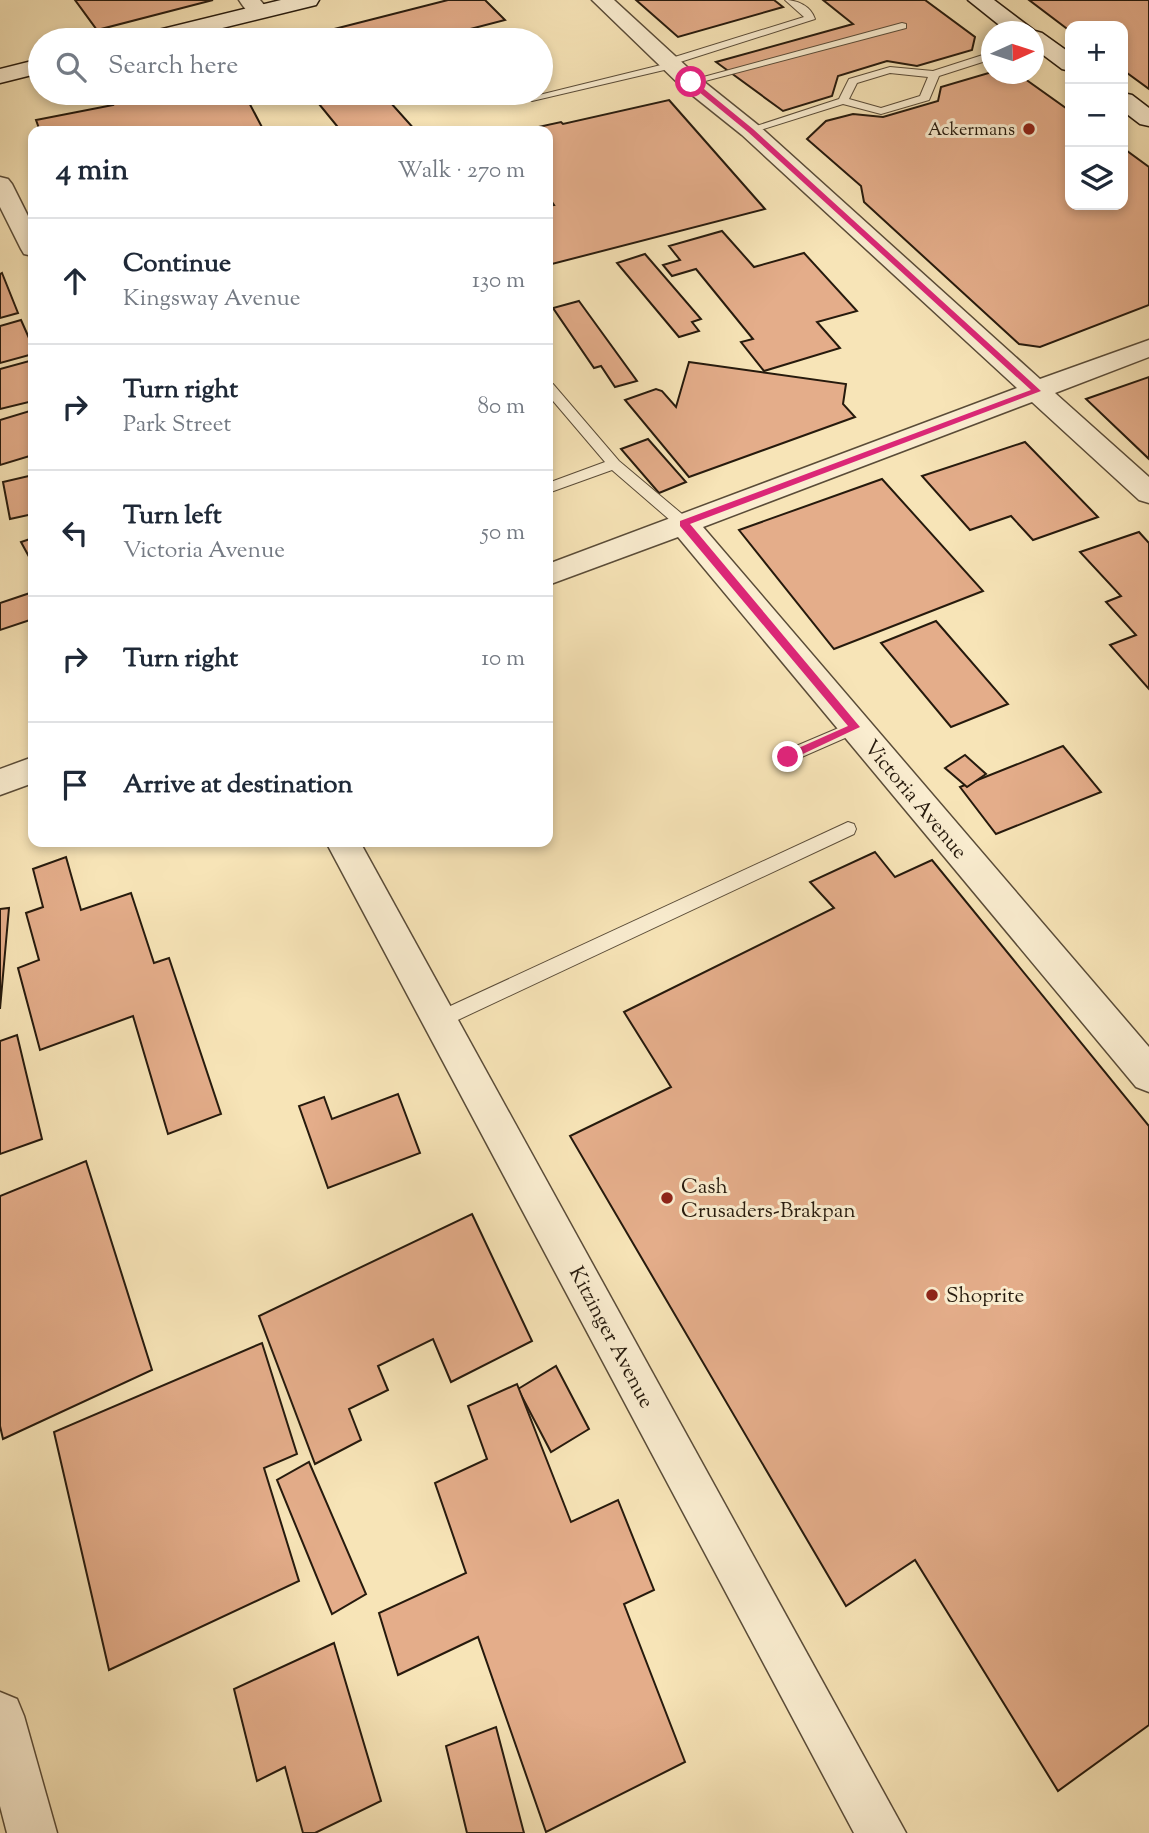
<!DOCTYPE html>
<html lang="en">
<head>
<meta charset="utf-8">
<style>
	:root { --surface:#fff; --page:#f2f2f3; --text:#1f2937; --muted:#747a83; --line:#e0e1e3 }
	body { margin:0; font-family:"Sorts Mill Goudy",serif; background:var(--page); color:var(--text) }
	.controls { position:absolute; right:21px; top:21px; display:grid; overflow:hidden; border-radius:14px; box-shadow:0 4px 10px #0003 }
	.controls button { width:63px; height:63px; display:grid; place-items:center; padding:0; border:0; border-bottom:2px solid var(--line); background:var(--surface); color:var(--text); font:35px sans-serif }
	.compass { position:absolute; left:981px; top:21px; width:63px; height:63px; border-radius:50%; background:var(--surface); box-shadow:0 4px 10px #0003; rotate:87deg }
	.stop { position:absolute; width:21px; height:21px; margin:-16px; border:5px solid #db2777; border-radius:50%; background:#fff }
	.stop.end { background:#db2777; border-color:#fff; box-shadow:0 2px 7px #0008 }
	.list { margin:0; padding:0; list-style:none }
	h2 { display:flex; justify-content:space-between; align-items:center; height:91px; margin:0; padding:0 28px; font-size:30px }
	h2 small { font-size:23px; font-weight:400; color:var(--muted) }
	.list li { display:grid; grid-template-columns:46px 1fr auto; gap:21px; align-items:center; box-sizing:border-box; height:126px; padding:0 28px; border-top:2px solid var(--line) }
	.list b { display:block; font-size:26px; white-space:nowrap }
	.list p { margin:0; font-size:23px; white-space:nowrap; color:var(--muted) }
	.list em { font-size:23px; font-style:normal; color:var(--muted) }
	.icon { flex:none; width:38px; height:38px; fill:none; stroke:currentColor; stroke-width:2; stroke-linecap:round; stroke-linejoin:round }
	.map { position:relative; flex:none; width:1149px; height:1833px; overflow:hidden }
	.search { position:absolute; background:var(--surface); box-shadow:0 4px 10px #0003; left:28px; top:28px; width:525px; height:77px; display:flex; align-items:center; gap:18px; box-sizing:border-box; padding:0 24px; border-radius:38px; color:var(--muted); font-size:26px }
	.panel { position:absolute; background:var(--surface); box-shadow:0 4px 10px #0003; left:28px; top:126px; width:525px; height:721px; border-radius:14px }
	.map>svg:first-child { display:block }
</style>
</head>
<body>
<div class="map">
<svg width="1149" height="1833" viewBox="0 0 1149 1833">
	<rect width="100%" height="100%" fill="#f7e4b7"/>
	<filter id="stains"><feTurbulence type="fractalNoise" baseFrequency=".00286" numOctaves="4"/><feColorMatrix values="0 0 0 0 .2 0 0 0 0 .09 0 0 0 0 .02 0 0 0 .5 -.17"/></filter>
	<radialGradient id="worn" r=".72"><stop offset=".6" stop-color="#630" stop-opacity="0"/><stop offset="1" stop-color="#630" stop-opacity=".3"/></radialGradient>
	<g fill="#e4ad8a" stroke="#261a0d" stroke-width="2">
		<path d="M75,0H213L97,30Z"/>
		<path d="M448,0H485L505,20L428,40H291Z"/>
		<path d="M636,0H774L783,7L678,37Z"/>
		<path d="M823,0H925L975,37L972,50L917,66L887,61L838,76L832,96L783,111L716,62L853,24Z"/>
		<path d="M1029,0H1149V89L1123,70V26H1070V31Z"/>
		<path d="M992,72L1018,74L1070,111V205H1123V148L1149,167V305L1040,347L1019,344L864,202L861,186L807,139L826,121L853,114L883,117L938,101L941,87Z"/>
		<path d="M135,93H244L264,131H40L36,120L113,105L110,98Z"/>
		<path d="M310,93H382L416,131H341Z"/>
		<path d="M669,100L765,209L548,265V206L554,205L548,196V131H520L561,122L563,124Z"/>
		<path d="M722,231L754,267L804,253L857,311L817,322L840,348L764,371L741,342L753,339L696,269L672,276L663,265L680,260L669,246Z"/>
		<path d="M645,254L701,319L692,322L699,331L679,337L617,263Z"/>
		<path d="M2,273L18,313L0,318V274Z"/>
		<path d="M579,301L637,381L615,387L601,366L594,368L553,308Z"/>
		<path d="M21,320L33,347V354L0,363V326Z"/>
		<path d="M33,360V401L0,409V369Z"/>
		<path d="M689,362L846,384L843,404L855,417L689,477L625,400L656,389L662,391L676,407Z"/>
		<path d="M1149,377V459L1086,399Z"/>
		<path d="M33,410V455L0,465V420Z"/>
		<path d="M648,439L686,482L659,493L621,449Z"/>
		<path d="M1025,442L1098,517L1033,540L1011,516L970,530L922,476Z"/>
		<path d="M33,475V514L10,519L3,482Z"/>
		<path d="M882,479L983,591L834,649L739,530Z"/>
		<path d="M1139,532L1149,543V689L1110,645L1136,635L1106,602L1121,596L1080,552Z"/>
		<path d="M33,538V564L21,542Z"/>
		<path d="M33,592V619L0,630V603Z"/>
		<path d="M936,621L1008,704L951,727L881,643Z"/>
		<path d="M1063,746L1101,792L996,834L960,787Z"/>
		<path d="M965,755L986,774L967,787L945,768Z"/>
		<path d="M875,852L895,877L932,860L1149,1126V1725L1058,1791L915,1560L846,1606L570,1136L671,1087L624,1012L834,908L810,882Z"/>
		<path d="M66,857L81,910L131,893L154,963L169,958L221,1114L168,1134L133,1016L40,1050L18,968L39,960L26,913L43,907L33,869Z"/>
		<path d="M9,908L0,1009V909Z"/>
		<path d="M17,1035L42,1139L0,1154V1041Z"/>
		<path d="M398,1094L420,1153L328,1188L299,1106L324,1097L332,1119Z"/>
		<path d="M86,1161L152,1370L3,1439L0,1426V1196Z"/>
		<path d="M472,1214L532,1341L451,1382L433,1339L378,1366L388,1390L349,1409L361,1440L315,1464L259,1316Z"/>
		<path d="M262,1343L297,1454L264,1468L299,1581L109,1670L54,1432Z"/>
		<path d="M556,1366L589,1429L551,1452L518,1389Z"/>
		<path d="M517,1384L571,1522L618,1500L654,1590L624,1604L685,1762L546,1832L478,1637L398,1675L379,1613L466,1573L435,1483L487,1459L468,1406Z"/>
		<path d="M309,1462L366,1594L332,1614L277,1480Z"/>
		<path d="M334,1643L381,1801L315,1833H303L285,1767L257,1781L234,1689Z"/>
		<path d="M496,1727L524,1833H467L446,1746Z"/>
	</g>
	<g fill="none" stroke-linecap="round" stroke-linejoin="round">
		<g stroke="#5a4c38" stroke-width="2">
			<g id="lane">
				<path d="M785,0C797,0 811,6 815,19L677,63V67L532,101L527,98L665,64V60L804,17Z"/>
				<path d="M902,23L906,24V28L690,85L685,82Z"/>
				<path d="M992,52V59L939,76L929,100L881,114L843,104L754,132L744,130L839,99L849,79L890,67L933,71ZM890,73L928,77L920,96L881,108L849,99L857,83Z"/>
				<path d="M548,383L553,384L619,461L688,519V527H678L612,470L548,493V483L605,462L548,395Z"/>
				<path d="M855,721L863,727L861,731L788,763L780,757L782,752Z"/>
				<path d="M848,822L854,824L856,829L854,834L445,1026L439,1028L433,1026L430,1020L433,1014Z"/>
			</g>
		</g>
		<g stroke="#5a4c38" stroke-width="3">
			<g id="street">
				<path d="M239,0H260L270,12L267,16C253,20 246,11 239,0Z"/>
				<path d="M592,0H614L698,77L758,125L1040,379L1149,340V357L1055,393L1149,477V503L1139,500L1032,402L703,527L1149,1047V1092L1136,1087L678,537L548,585V564L1017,388L742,135L682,87Z"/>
				<path d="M0,177L8,179L12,184L33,226V256L24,254L21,249L0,207Z"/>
				<path d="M33,757V783L0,795V769Z"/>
				<path d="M326,842H360L906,1833H854Z"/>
				<path d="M0,1692L17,1699L24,1716L57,1833H7L0,1806Z"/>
			</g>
		</g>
		<g stroke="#261a0d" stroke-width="3">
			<g id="secondary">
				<path d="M281,0H319L316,5L173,40H134L138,35Z"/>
				<path d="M968,0H994L1035,31L1042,33L1070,53V71L1062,69L1034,48V32H1008Z"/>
				<path d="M40,59V73L0,83V69Z"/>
				<path d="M1123,93L1132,95L1149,108V126L1140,124L1123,111Z"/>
			</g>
		</g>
		<use href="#lane" fill="#faedd0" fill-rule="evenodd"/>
		<use href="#street" fill="#faedd0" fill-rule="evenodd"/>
		<use href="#secondary" fill="#faedd0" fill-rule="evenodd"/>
	</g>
	<path fill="#db2777" d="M688,80H693L753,129L1041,391L690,524L860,727L788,761L783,757L785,754L848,726L680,526V521L1031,390L748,132L688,83Z"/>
	<g fill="#8f2418" stroke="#faedd0" stroke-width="2.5">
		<circle cx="1029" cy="129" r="7"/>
		<circle cx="667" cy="1198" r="7"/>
		<circle cx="932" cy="1295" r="7"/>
	</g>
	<g text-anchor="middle" stroke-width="6" stroke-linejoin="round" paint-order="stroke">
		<g font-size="18" fill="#261a0d" stroke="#faedd0" text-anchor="end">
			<text x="1015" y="135">Ackermans</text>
		</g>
		<g font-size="21" fill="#261a0d" stroke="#faedd0">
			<text transform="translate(916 799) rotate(50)" y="7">Victoria Avenue</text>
			<text transform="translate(612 1337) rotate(62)" y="7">Kitzinger Avenue</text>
		</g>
		<g font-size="21" fill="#261a0d" stroke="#faedd0" text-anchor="start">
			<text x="681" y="1193">Cash<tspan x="681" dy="24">Crusaders-Brakpan</tspan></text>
			<text x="946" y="1302">Shoprite</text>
		</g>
	</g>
	<rect width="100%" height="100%" filter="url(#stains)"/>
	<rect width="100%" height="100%" fill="url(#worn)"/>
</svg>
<div class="controls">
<button>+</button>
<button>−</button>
<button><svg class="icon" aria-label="layers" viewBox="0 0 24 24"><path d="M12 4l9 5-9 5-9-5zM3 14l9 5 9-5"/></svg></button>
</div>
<svg class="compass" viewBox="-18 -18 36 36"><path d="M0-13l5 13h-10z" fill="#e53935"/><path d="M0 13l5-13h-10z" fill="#747a83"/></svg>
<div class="stop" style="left:691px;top:82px"></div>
<div class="stop end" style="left:788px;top:757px"></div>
<div class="search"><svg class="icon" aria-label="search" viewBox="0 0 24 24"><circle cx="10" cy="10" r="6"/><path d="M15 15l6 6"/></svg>Search here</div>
<section class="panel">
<h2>4 min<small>Walk · 270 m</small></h2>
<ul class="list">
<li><svg class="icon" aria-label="ahead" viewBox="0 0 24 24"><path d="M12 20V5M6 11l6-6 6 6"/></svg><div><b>Continue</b><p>Kingsway Avenue</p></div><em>130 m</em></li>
<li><svg class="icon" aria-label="right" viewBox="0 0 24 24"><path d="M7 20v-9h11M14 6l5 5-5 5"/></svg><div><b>Turn right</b><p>Park Street</p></div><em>80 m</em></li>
<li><svg class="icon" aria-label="left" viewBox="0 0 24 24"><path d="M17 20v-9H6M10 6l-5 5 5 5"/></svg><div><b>Turn left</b><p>Victoria Avenue</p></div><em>50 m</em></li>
<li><svg class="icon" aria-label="right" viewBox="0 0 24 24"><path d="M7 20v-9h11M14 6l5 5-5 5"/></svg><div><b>Turn right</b></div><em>10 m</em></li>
<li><svg class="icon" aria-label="arrive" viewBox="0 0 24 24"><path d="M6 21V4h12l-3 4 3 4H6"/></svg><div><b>Arrive at destination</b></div></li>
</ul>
</section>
</div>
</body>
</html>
